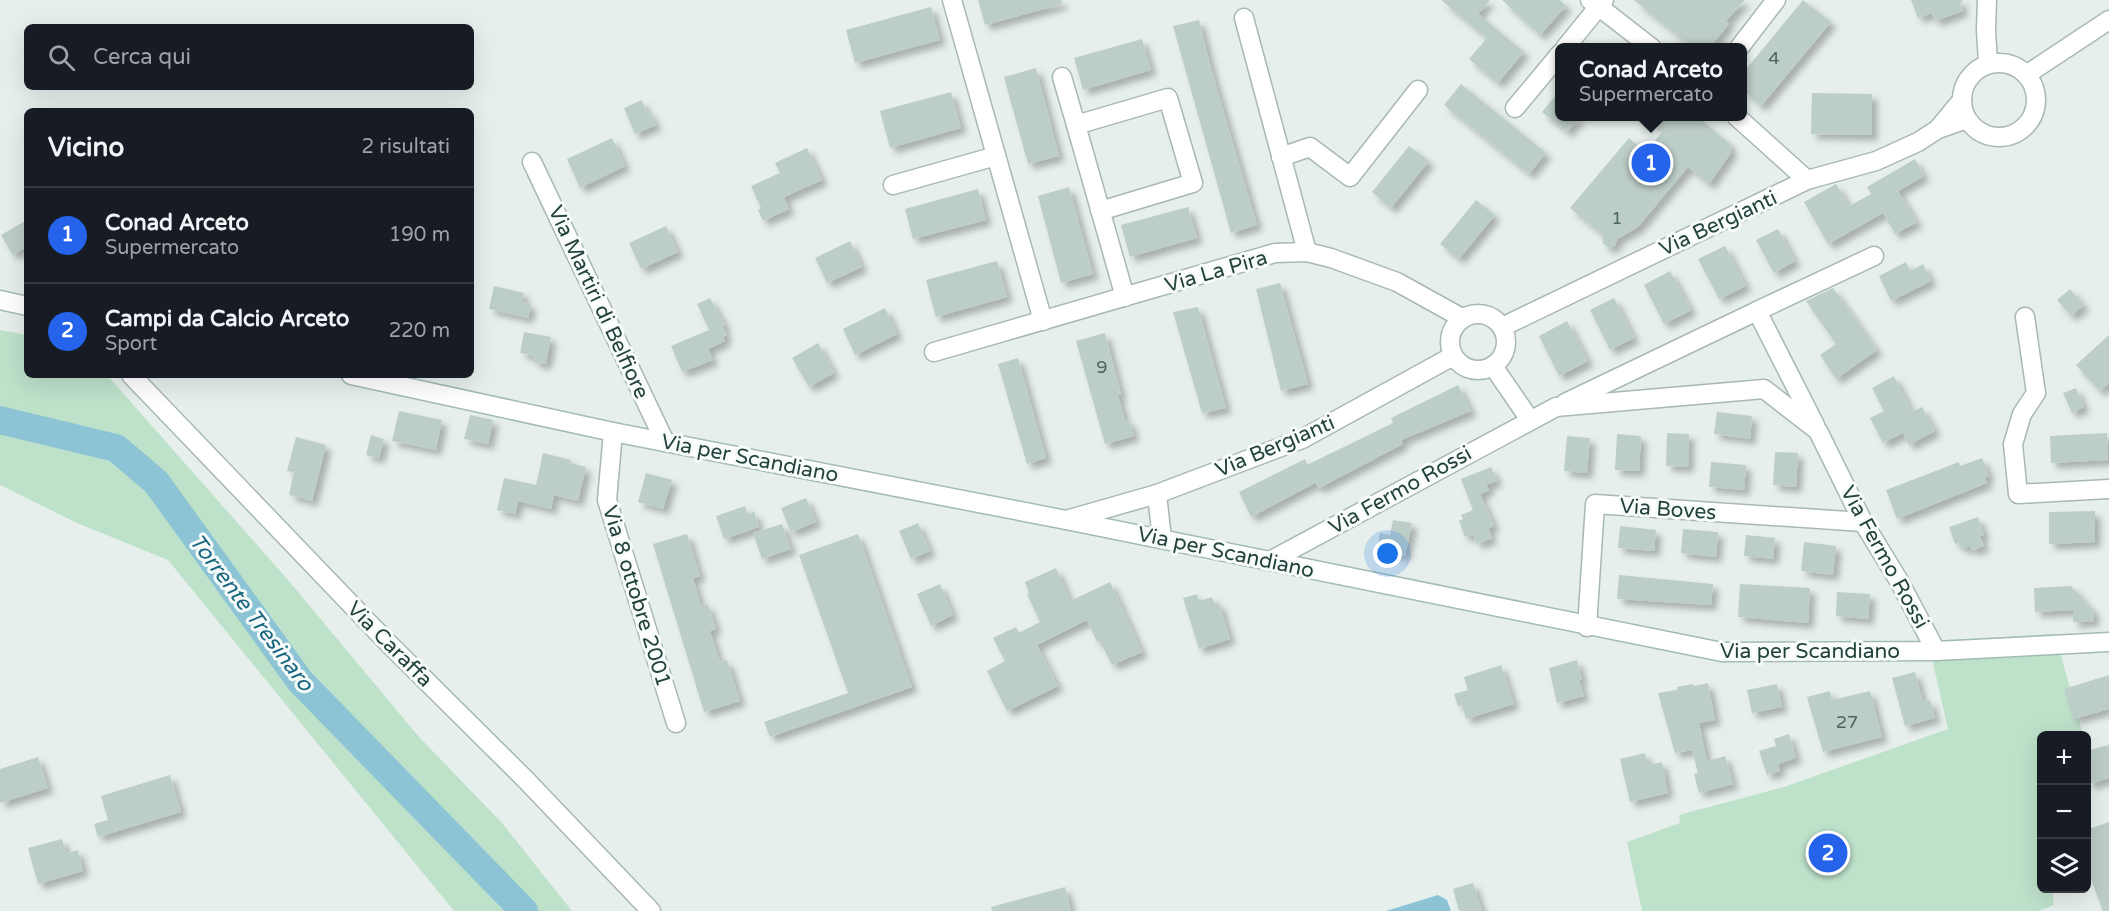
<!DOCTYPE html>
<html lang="it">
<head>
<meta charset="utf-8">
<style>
	:root { --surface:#171b24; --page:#20242c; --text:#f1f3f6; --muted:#9ea1a6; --line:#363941; --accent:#2563eb }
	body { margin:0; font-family:"Varela Round",sans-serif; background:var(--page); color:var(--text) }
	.controls { position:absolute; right:18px; bottom:18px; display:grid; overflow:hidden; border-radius:9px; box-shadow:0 6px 24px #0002 }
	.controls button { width:54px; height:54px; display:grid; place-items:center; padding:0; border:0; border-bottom:2px solid var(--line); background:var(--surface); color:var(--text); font:30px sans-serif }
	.you { position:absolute; left:1388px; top:554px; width:21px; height:21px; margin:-15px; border:4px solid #fff; border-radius:50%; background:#1a73e8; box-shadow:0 0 0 9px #1a73e833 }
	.badge { display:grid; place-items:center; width:39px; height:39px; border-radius:50%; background:var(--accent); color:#fff; font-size:20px; font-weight:700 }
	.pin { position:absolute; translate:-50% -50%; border:3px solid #fff; box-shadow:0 2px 6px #0006 }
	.popup { position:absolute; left:1555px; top:43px; width:192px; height:78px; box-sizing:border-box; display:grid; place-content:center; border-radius:9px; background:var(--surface); filter:drop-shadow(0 2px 4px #0005); font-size:20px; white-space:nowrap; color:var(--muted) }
	.popup b { font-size:22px; color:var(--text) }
	.popup::after { content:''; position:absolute; left:50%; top:100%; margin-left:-12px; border:12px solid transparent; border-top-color:var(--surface) }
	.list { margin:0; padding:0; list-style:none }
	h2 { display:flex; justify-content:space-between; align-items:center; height:78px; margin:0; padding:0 24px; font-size:26px }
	h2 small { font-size:20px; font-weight:400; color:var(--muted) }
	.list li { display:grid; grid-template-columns:39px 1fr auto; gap:18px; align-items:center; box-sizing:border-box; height:96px; padding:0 24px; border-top:2px solid var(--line) }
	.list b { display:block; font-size:22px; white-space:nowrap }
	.list p { margin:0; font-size:20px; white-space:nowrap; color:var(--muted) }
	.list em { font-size:20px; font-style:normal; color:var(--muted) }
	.icon { flex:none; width:33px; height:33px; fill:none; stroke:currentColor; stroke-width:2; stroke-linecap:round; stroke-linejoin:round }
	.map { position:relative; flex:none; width:2109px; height:911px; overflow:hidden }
	.search { position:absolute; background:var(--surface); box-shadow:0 6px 24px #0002; left:24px; top:24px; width:450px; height:66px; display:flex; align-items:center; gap:15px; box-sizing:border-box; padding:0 21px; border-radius:9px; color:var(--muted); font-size:22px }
	.panel { position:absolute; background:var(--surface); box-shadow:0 6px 24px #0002; left:24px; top:108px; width:450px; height:270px; border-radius:9px }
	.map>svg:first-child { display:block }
</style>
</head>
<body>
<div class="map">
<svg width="2109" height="911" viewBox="0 0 2109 911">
	<defs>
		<filter id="shadow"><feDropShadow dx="5.5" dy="5.5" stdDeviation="3" flood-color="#0004"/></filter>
	</defs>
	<rect width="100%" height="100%" fill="#e6efec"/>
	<g fill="#bee1ca">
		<path d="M0,330L27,335V375H107L288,580L420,738L502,823L572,911H454L168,560L77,523L0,485Z"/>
		<path d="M2055,634L2083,735L2042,736V810L2038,812L2042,830V888L2052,889L2054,905L2038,911H1642L1627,842L1680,823L1679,815L1784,787L1948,729L1928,641Z"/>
	</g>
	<path fill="#8cc4d5" d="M1438,895L1447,900L1451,911H1386Z"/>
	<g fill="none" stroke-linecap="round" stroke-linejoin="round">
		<path stroke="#8cc4d5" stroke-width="28" d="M0,420L116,448L156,482L300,681L524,911"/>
	</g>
	<g fill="#bdcdc8" filter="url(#shadow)">
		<path d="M978,0H1061L1062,4L985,25Z"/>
		<path d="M1441,0H1490L1478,14L1524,52L1498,83L1469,59L1487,38Z"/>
		<path d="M1502,0H1560L1566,6L1540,35Z"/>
		<path d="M1634,0H1745L1726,21L1729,24L1709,48H1693Z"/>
		<path d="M1803,0L1831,22L1761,106L1743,90V73Z"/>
		<path d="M1911,0H1962L1963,2L1960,3L1963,11L1935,21L1932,13L1918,18Z"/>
		<path d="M931,7L940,40L855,63L846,30Z"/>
		<path d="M1199,20L1212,72L1257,225L1231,233L1173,26Z"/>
		<path d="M1142,39L1151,70L1083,90L1074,58Z"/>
		<path d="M1036,68L1059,156L1028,164L1004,77Z"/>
		<path d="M1461,84L1546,153L1529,174L1444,105Z"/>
		<path d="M1560,90V117H1580L1567,132L1542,112Z"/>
		<path d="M951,92L961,128L890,148L880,111Z"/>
		<path d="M1812,93L1872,94V135L1811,134Z"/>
		<path d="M642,100L647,113L650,112L656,125L635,134L624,108Z"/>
		<path d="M1645,117H1697L1730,144L1731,153L1709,184L1688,167L1638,227L1617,239L1615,246L1608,248L1603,243V235L1570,208L1629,138L1645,152L1663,131Z"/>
		<path d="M612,138L625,166L580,188L567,159Z"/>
		<path d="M1409,146L1429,161L1391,208L1372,192Z"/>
		<path d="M807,148L822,180L784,197L789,209L763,221L758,210L761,208L751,186L780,173L775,163Z"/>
		<path d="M1915,159L1924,176L1898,191L1917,222L1895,234L1883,213L1828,244L1804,202L1836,184L1849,206L1871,194L1867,187Z"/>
		<path d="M1069,187L1093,274L1061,283L1038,196Z"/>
		<path d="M978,189L986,220L913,239L905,209Z"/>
		<path d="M1476,200L1495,215L1459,259L1440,244Z"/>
		<path d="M1188,207L1197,238L1130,257L1121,225Z"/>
		<path d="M27,220V246L13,255L1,235Z"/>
		<path d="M666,226L678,252L641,269L629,243Z"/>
		<path d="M1778,229L1795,261L1774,273L1756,240Z"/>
		<path d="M850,241L862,267L827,283L815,258Z"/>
		<path d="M1725,246L1746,286L1719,299L1698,259Z"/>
		<path d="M997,261L1007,297L936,317L926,280Z"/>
		<path d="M1906,262L1910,271L1923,264L1931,281L1891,301L1879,276Z"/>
		<path d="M1670,271L1691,310L1664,324L1644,285Z"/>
		<path d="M1280,283L1308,384L1281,391L1256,289Z"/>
		<path d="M494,286L524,293L522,302L531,304L528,318L489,309Z"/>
		<path d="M1833,288L1877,350L1836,379L1820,355L1836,344L1806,301Z"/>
		<path d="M2070,289L2084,305L2071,316L2057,300Z"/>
		<path d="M710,298L725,325L722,326L727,335L723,337L725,341L708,349L713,360L682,372L671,346L709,330L697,304Z"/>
		<path d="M1614,298L1634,338L1610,350L1590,310Z"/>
		<path d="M1198,307L1226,408L1202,413L1173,312Z"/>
		<path d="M885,308L897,334L855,355L843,329Z"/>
		<path d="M1567,321L1588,361L1559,376L1539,336Z"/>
		<path d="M524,332L551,337L546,364L533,362L534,356L520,353Z"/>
		<path d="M1105,333L1121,394L1118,395L1125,421L1129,420L1134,436L1105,444L1076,341Z"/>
		<path d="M2109,335V383L2100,391L2076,365Z"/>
		<path d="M818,343L834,373L809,387L792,358Z"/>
		<path d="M1018,358L1046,458L1027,464L998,364Z"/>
		<path d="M1894,376L1912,412L1922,407L1935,431L1909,445L1903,433L1883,443L1870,418L1884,411L1872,388Z"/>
		<path d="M1458,385L1471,411L1401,440L1403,444L1319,488L1315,483L1251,517L1239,492L1305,459L1307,465L1393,423L1391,418Z"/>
		<path d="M2076,388L2084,407L2072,413L2063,393Z"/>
		<path d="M399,411L442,420L436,450L392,441Z"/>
		<path d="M1717,412L1752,416L1750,439L1714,434Z"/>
		<path d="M470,415L493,420L488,444L464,439Z"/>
		<path d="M1667,433L1689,434L1688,467L1666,466Z"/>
		<path d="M2107,433L2108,460L2051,463L2050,436Z"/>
		<path d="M1617,434L1641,436L1639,471L1615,470Z"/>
		<path d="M371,435L384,439L379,458L366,455Z"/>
		<path d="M1567,436L1590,438L1587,473L1564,471Z"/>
		<path d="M296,437L326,445L312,501L289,495L294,472L287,471Z"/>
		<path d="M1775,452L1798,453L1796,487L1773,485Z"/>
		<path d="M543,453L571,460L570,463L586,467L578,501L554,495L551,509L518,501L515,514L497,510L504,478L536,485Z"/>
		<path d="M1982,458L1989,476L1985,477L1987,483L1897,519L1886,490L1959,462L1960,466Z"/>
		<path d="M1711,462L1746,465L1744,490L1709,487Z"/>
		<path d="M1491,467L1497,481L1486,485L1489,490L1480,494L1494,526L1488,529L1492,538L1477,544L1473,534L1465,537L1459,521L1463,519L1461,515L1473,510L1461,479Z"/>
		<path d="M646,473L672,480L663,509L638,502Z"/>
		<path d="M806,498L816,522L791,532L781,508Z"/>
		<path d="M745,506L747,514L754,512L759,527L724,539L716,516Z"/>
		<path d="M2095,511V542L2049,544V512Z"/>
		<path d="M1978,517L1984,535L1980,536L1984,546L1972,551L1970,546L1962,549L1959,543L1955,544L1949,527Z"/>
		<path d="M1393,520L1412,523L1405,556L1377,551L1380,533L1390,535Z"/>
		<path d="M918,523L930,551L911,559L899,531Z"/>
		<path d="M782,524L791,549L762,559L753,533Z"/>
		<path d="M1620,526L1656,530L1654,551L1618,548Z"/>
		<path d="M1683,529L1718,532L1716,557L1681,553Z"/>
		<path d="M687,534L700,576L693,578L701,606L708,604L716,629L710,631L720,662L727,660L740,701L704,712L653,544Z"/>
		<path d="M858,534L912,687L770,737L764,722L848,693L799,555Z"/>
		<path d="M1746,535L1775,538L1773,559L1744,556Z"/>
		<path d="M1804,542L1836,546L1833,575L1801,571Z"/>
		<path d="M1056,568L1070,601L1110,582L1142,652L1112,665L1100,641L1097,642L1087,620L1037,645L1058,686L1007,711L987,671L1005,661L993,638L1016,627L1019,633L1040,622L1027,594L1029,593L1025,582Z"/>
		<path d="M1619,575L1713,584L1711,605L1617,599Z"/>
		<path d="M940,584L953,615L931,626L917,594Z"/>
		<path d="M1740,584L1810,588L1808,623L1738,617Z"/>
		<path d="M2071,586L2093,610L2094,621L2073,622V610L2035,612L2034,588Z"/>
		<path d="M1837,592L1870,594L1868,619L1836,616Z"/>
		<path d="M1197,594L1199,601L1212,597L1215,604L1219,603L1230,639L1199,649L1183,598Z"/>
		<path d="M1577,660L1582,680H1579L1584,696L1557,703L1549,668Z"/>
		<path d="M1501,665L1514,704L1466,719L1462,705L1458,706L1454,694L1468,690L1464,677Z"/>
		<path d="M1915,672L1923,702L1930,700L1935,718L1905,726L1892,678Z"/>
		<path d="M2109,675V709L2073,719L2064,689Z"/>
		<path d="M1708,683L1715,720L1699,723L1707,761L1725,756L1733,784L1699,793L1694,774L1698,773L1692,750L1675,753L1658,693L1677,690V687L1693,684L1694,686Z"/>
		<path d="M1777,684L1782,707L1752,713L1747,690Z"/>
		<path d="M1830,691L1832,700L1870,691L1882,737L1823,752L1807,697Z"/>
		<path d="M1789,734L1796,758L1778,764L1780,771L1767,775L1759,751L1776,746L1774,739Z"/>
		<path d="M2109,745V778L2090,784L2086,773V751Z"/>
		<path d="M1645,753L1648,765L1662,762L1668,793L1630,802L1620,759Z"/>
		<path d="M38,757L48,788L0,803V769Z"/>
		<path d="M170,775L181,812L98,837L94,824L108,820L101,796Z"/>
		<path d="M2109,822V911H2103L2086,866V830Z"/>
		<path d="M62,839L66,853L78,850L83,871L38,884L28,848Z"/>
		<path d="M1473,883L1482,911H1459L1453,889Z"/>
		<path d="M1065,887L1071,911H992L991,907Z"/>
	</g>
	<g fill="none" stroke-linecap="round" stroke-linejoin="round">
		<g stroke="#a8b8b4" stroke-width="21">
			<g id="street">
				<path d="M952,0L1043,321"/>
				<path d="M1590,0L1652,48"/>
				<path d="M1987,0L1986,30L1988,64"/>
				<path d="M1244,18L1307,252"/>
				<path d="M1565,48L1604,0"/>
				<path d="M1739,48L1776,0"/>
				<circle cx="1999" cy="100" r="37"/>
				<path d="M2026,75L2109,20"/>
				<path d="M1062,77L1076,125"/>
				<path d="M1962,100L1938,129L1967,119"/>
				<path d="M1515,108L1560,54"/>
				<path d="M1736,116L1807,180"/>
				<path d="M1281,157L1310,147L1350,177L1418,90"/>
				<path d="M532,162L665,442"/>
				<path d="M893,185L996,156"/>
				<path d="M1100,211L1193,183L1168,98L1076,125L1125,297"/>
				<path d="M1757,311L1874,256"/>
				<circle cx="1478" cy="342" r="28"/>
				<path d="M2025,317L2036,393L2022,414L2013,444L2018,494L2109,489"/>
				<path d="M1502,327L1807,180L1876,161L1918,142L1938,129"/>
				<path d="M934,352L1275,253L1307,252L1331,258L1397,282L1462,318"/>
				<path d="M1493,366L1530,420"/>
				<path d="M131,375L389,644L525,779L651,911"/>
				<path d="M1565,403L1757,311L1815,425"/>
				<path d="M613,432L607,500L676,723"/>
				<path d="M1157,494L1162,539"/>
				<path d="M1066,520L1157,494L1302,439L1453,356"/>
				<path d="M1270,561L1556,407L1764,389L1818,431L1863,522L1899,581L1936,651"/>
				<path d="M1587,627L1595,504L1863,522"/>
			</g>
		</g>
		<g stroke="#a3bbb5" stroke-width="21">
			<g id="secondary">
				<path d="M0,300L27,306"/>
				<path d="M351,375L613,432L1066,520L1722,652L1936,651L2109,642"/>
			</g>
		</g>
		<use href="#street" stroke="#fff" stroke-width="18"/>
		<use href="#secondary" stroke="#fff" stroke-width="18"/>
	</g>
	<g text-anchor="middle" stroke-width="6" stroke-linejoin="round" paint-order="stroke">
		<g font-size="18" fill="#4a6560">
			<text x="1774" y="64">4</text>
			<text x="1617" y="224">1</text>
			<text x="1102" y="373">9</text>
			<text x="1847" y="728">27</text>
		</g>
		<g font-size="21" fill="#23423d" stroke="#f7fbf9">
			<text transform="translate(1718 223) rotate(-25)" y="7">Via Bergianti</text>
			<text transform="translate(1216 271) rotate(-16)" y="7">Via La Pira</text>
			<text transform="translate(599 302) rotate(65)" y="7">Via Martiri di Belfiore</text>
			<text transform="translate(1275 446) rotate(-23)" y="7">Via Bergianti</text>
			<text transform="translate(750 458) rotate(11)" y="7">Via per Scandiano</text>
			<text transform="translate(1400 490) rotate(-29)" y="7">Via Fermo Rossi</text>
			<text transform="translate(1668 509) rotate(4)" y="7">Via Boves</text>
			<text transform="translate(1226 552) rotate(12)" y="7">Via per Scandiano</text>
			<text transform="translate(1885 557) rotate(61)" y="7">Via Fermo Rossi</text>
			<text transform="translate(637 596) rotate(73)" y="7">Via 8 ottobre 2001</text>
			<text transform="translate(390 644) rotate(45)" y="7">Via Caraffa</text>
			<text x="1810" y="658">Via per Scandiano</text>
		</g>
		<g font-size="22" font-style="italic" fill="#1a6782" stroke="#f7fbf9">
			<text transform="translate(252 612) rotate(53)" y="8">Torrente Tresinaro</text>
		</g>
	</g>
</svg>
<div class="controls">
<button>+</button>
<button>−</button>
<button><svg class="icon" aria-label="layers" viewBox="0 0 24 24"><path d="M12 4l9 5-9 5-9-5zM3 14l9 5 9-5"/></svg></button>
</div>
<div class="you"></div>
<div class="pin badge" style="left:1651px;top:163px">1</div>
<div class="popup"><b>Conad Arceto</b>Supermercato</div>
<div class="pin badge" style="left:1828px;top:853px">2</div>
<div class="search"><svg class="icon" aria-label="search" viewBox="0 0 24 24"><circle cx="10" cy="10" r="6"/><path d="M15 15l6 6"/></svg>Cerca qui</div>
<section class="panel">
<h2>Vicino<small>2 risultati</small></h2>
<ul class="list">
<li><span class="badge">1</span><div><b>Conad Arceto</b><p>Supermercato</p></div><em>190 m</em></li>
<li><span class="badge">2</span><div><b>Campi da Calcio Arceto</b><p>Sport</p></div><em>220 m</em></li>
</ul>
</section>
</div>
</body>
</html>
